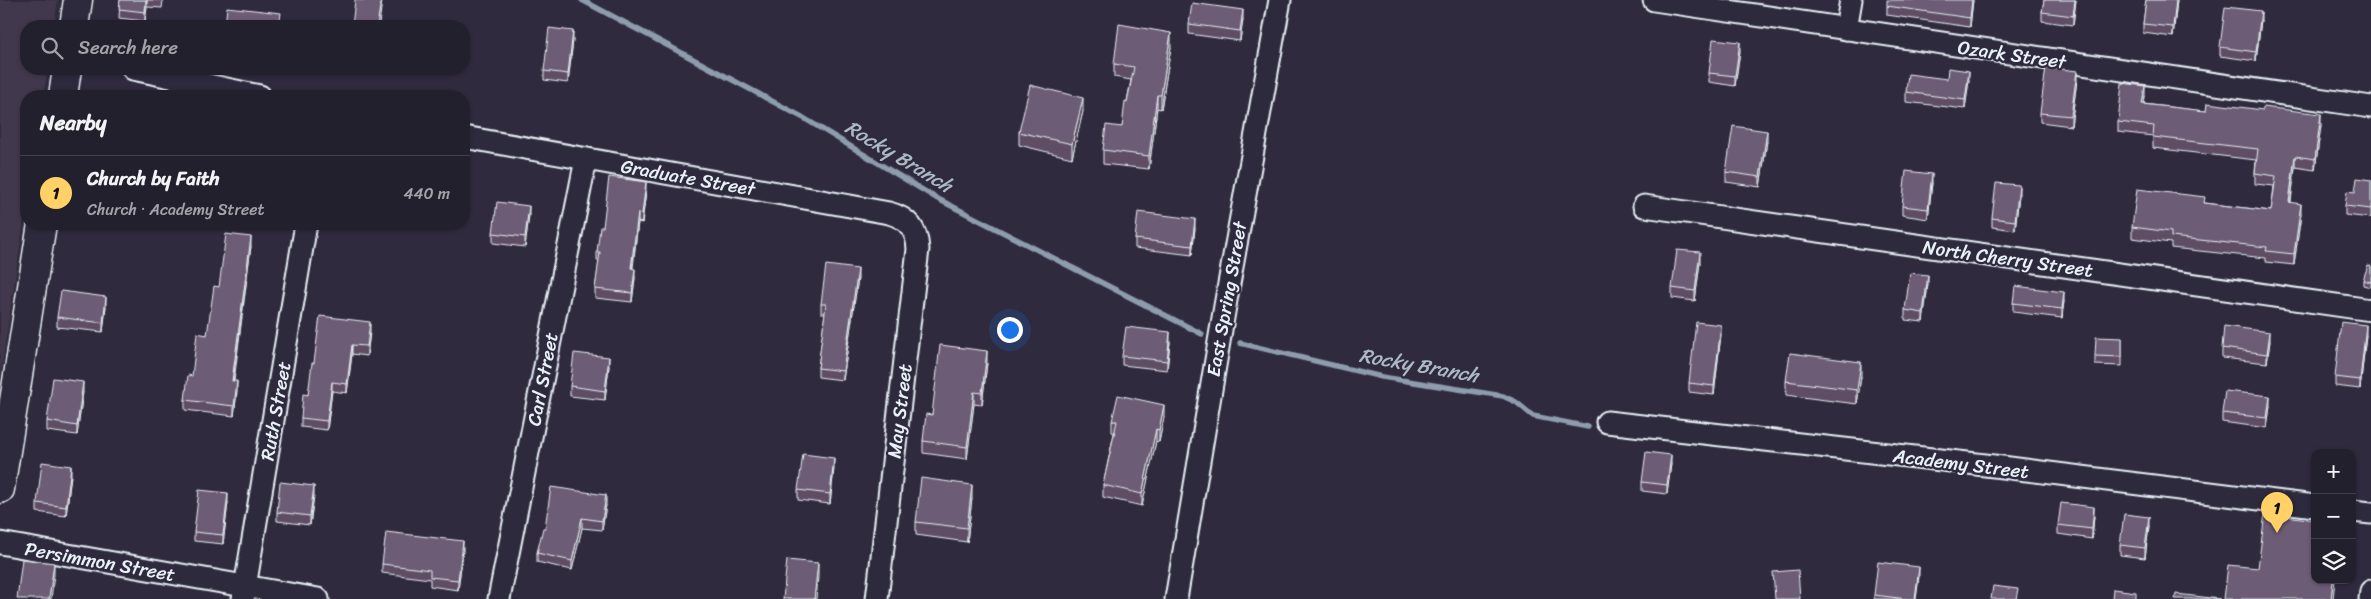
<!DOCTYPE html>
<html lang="en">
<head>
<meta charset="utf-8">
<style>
	:root { --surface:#23202e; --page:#2b2836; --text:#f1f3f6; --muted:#a3a3aa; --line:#403e4a; --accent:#ffd166 }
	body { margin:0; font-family:Sriracha,sans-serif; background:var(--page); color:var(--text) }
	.controls { position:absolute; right:15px; bottom:15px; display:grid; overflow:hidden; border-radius:10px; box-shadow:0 1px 4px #0004 }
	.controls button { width:45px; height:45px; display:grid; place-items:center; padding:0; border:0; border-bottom:1px solid var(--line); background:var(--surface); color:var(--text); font:25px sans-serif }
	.you { position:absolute; left:1009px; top:329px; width:18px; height:18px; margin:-12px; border:4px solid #fff; border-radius:50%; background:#1a73e8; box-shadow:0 0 0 8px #1a73e833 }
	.badge { display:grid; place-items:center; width:32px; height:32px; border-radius:50%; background:var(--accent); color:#111; font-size:16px; font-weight:700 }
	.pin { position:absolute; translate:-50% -41px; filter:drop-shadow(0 1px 2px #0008) }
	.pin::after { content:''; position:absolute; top:26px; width:18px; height:15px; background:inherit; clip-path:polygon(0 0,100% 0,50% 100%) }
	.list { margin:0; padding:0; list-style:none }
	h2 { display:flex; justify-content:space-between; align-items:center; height:65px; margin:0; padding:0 20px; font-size:21px }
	h2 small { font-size:16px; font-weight:400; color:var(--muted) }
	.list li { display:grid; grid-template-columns:32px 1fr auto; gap:15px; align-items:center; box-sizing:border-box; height:75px; padding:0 20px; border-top:1px solid var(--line) }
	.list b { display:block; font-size:19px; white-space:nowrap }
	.list p { margin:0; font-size:16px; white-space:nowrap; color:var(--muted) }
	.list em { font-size:16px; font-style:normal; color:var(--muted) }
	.icon { flex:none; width:28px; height:28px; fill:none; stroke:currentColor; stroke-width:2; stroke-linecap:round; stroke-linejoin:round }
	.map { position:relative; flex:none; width:2371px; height:599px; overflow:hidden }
	.search { position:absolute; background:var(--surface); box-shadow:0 1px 4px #0004; left:20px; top:20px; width:450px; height:55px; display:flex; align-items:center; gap:12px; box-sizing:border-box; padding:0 18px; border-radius:20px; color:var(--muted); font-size:19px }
	.panel { position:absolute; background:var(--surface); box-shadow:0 1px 4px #0004; left:20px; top:90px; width:450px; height:140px; border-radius:20px }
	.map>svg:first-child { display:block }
</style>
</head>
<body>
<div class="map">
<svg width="2371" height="599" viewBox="0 0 2371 599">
	<rect width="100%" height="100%" fill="#2f2a3d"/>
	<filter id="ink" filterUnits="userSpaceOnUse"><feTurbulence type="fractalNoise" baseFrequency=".02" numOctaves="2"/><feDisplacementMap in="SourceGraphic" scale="10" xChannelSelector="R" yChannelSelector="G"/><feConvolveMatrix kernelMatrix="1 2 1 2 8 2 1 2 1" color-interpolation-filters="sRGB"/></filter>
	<g filter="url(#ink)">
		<path fill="#42394e" d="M0,0H58L54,26H26V69H48L43,96H26V207L0,377Z"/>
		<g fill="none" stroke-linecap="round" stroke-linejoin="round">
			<g stroke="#8d9dae" stroke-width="5.5">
				<path d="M582,0L802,117L936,198L1202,334"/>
				<path d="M1240,343L1382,377L1503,396L1516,402L1533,416L1588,427"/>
			</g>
			<g stroke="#e8f1f8" stroke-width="25">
				<g id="street">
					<path d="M1654,0L2371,107"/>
					<path d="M1846,29L1851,0"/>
					<path d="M133,69L260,96"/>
					<path d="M464,137L889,213C908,218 917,230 918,249L877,599"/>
					<path d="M1644,206L2371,310"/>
					<path d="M1607,422L1994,466L2315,506"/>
					<path d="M2352,511L2371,513"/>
					<path d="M0,543L318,599"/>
					<path d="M243,599L306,224"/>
					<path d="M499,599L586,159"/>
					<path d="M1176,599L1225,306L1280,0"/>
					<path d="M2370,599L2371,591"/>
				</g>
			</g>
			<g stroke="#e8f1f8" stroke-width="31">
				<g id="secondary">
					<path d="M74,26L78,0"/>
					<path d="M63,96L67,69"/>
					<path d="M0,489L42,224"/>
				</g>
			</g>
			<use href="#street" stroke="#2f2a3d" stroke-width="21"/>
			<use href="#secondary" stroke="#2f2a3d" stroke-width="28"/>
		</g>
		<g fill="#5e4e65" stroke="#e8f1f8">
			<path d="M120,0H163L162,8L147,7L145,21L119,18Z"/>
			<path d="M1973,0L1970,27L1887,15V6Z"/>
			<path d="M2044,0H2076L2073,25L2042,21V12Z"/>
			<path d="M2146,0H2177L2173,37L2143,33V24Z"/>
			<path d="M1243,19L1240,41L1189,34V24Z"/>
			<path d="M2261,20L2256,61L2220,56V47Z"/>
			<path d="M573,40L568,83L544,80V71Z"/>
			<path d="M1171,47L1161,109L1157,108L1149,169L1103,164V150L1122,127L1131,80L1114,77V64Z"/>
			<path d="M1740,51L1735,86L1709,82V73Z"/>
			<path d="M1969,80L1965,109L1906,102V92Z"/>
			<path d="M2077,80L2071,126L2040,122V113Z"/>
			<path d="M2145,96L2144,104L2321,125L2315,170L2295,167L2291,202L2301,214L2294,265L2266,262V258L2171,248V243L2132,238V227L2205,203L2271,211L2274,186L2255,184V173L2256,160L2153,148V136L2118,132V122Z"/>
			<path d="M1083,111L1072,158L1019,145V132Z"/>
			<path d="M1767,141L1760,187L1726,182V172Z"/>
			<path d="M2371,180V218L2345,215V206L2355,192Z"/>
			<path d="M1932,183L1928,219L1902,215V206Z"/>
			<path d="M646,191L642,223L638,222L633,268L635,278L632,302L595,298V289L599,262L597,261V252L603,227Z"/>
			<path d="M2019,195L2015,230L1992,227V218Z"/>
			<path d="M529,215L525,247L493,243V233Z"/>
			<path d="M1195,228L1192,255L1135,248V239Z"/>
			<path d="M251,246L234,381L237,391L234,416L185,410V400L192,376L207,335L219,287Z"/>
			<path d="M1700,262L1695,301L1672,298V288Z"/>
			<path d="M2371,266V287L2363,285V280Z"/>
			<path d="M858,278L843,380L818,377V368L825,313H821V304Z"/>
			<path d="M1928,284L1923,322L1905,320V310Z"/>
			<path d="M2064,301L2062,318L2013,312V303Z"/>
			<path d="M106,306L103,332L57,327V317Z"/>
			<path d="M370,332L367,356L352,354L347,393L332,391L327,430L301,427V418L308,395L314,363Z"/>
			<path d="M1721,334L1714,395L1689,392V383Z"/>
			<path d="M2366,335L2360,389L2335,386V377Z"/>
			<path d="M2122,338V366L2095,365V356Z"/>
			<path d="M2270,341L2267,363L2222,358V348Z"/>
			<path d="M1170,342L1167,370L1122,365V356Z"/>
			<path d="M987,363L982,405L974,404L967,459L923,453V441L932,415Z"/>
			<path d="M609,366L605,400L570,396V386Z"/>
			<path d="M1861,376L1857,404L1786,395V381Z"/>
			<path d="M83,392L77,435L47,431V421Z"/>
			<path d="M2270,406L2267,428L2222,422V413Z"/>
			<path d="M1164,417L1159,442L1156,441L1142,506L1103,497V485L1114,433L1112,432V421Z"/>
			<path d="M1671,464L1667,494L1642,491V482Z"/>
			<path d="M834,468L830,504L798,500V490Z"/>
			<path d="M71,475L66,516L37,512V503Z"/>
			<path d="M314,495L310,525L277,521V512Z"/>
			<path d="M972,498L967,542L916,535V522Z"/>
			<path d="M228,502L223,544L194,541V532Z"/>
			<path d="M606,505L602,530L582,528L572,570L537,562V553L545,528Z"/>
			<path d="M2094,516L2092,539L2058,534V525Z"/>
			<path d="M2149,526L2145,558L2120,555V545Z"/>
			<path d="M463,550L458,590L430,586V579L382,573V564Z"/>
			<path d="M1919,576L1916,599H1874V595Z"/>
		</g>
		<g fill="#4c4052" stroke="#e8f1f8">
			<path d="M147,0V7L145,21V12Z"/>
			<path d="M381,0H382L379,26H377Z"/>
			<path d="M1972,0H1973L1970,27V18Z"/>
			<path d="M2075,0H2076L2073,25V16Z"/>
			<path d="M2176,0H2177L2173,37V27Z"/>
			<path d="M1243,10V19L1240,41V31Z"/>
			<path d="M2261,11V20L2256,61V52Z"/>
			<path d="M573,31V40L568,83V74Z"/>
			<path d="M1171,33V47L1161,109V95Z"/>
			<path d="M1740,42V51L1735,86V76Z"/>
			<path d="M1969,71V80L1965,109V100Z"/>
			<path d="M2077,71V80L2071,126V116Z"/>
			<path d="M2145,86V96L2142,114V104Z"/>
			<path d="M1157,95V108L1149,169V156Z"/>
			<path d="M1083,98V111L1072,158V144Z"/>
			<path d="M2321,114V125L2315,170V159Z"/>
			<path d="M1767,131V141L1760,187V177Z"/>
			<path d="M2295,156V167L2289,213V202Z"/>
			<path d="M1932,174V183L1928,219V209Z"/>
			<path d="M646,182V191L642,223V214Z"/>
			<path d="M2019,185V195L2015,230V221Z"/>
			<path d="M2301,204V214L2294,265V254Z"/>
			<path d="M529,206V215L525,247V237Z"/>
			<path d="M638,213V222L631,278V268Z"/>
			<path d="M1195,219V228L1192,255V246Z"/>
			<path d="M251,237V246L232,390V381Z"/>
			<path d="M1700,252V262L1695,301V291Z"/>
			<path d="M635,269V278L632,302V293Z"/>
			<path d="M858,269V278L843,380V371Z"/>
			<path d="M1928,275V284L1923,322V313Z"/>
			<path d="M2064,292V301L2062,318V309Z"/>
			<path d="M106,297V306L103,332V323Z"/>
			<path d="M370,322V332L367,356V346Z"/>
			<path d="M1721,325V334L1714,395V386Z"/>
			<path d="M2366,325V335L2360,389V380Z"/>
			<path d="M1170,332V342L1167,370V361Z"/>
			<path d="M2270,332V341L2267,363V354Z"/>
			<path d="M352,345V354L347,393V384Z"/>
			<path d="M987,351V363L982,405V393Z"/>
			<path d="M609,357V366L605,400V391Z"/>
			<path d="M1861,362V376L1857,404V390Z"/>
			<path d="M237,381V391L234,416V406Z"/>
			<path d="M83,382V392L77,435V426Z"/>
			<path d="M332,382V391L327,430V421Z"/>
			<path d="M974,392V404L967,459V447Z"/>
			<path d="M2270,396V406L2267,428V418Z"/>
			<path d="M1164,405V417L1159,442V430Z"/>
			<path d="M1156,429V441L1142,506V494Z"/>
			<path d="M1671,455V464L1667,494V485Z"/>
			<path d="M834,458V468L830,504V494Z"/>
			<path d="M71,466V475L66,516V507Z"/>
			<path d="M972,485V498L967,542V528Z"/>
			<path d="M314,486V495L310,525V516Z"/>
			<path d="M228,493V502L223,544V535Z"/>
			<path d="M606,495V505L602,530V521Z"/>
			<path d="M2094,507V516L2092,539V529Z"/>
			<path d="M2149,517V526L2145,558V548Z"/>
			<path d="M582,518V528L572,570V561Z"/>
			<path d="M2354,525V541L2352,553V537Z"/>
			<path d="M463,541V550L458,590V580Z"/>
			<path d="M54,563V575L51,599H49Z"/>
			<path d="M818,563V577L816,599H814Z"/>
			<path d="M1919,567V576L1916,599H1915Z"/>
			<path d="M2333,580H2335L2333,599H2331Z"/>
		</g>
		<g fill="#6d5b75" stroke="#e8f1f8">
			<path d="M120,0H146L145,12L119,9Z"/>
			<path d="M355,0H381L377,26H352Z"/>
			<path d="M1887,0H1972L1970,18L1887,6Z"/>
			<path d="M2044,0H2075L2073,16L2042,12Z"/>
			<path d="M2146,0H2176L2173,27L2143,24Z"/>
			<path d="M1192,3L1243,10L1240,31L1189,24Z"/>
			<path d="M227,7L281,13L279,26H225Z"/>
			<path d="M2225,7L2261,11L2256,52L2220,47Z"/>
			<path d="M1119,24L1171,33L1161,95H1157L1149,156L1103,150L1106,125L1122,127L1125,101L1127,102L1134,67L1114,64Z"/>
			<path d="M549,28L573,31L568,74L544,71Z"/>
			<path d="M1713,39L1740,42L1735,76L1709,73Z"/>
			<path d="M2046,67L2077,71L2071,116L2040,113Z"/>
			<path d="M1948,68L1969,71L1965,100L1906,92L1908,74L1947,79Z"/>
			<path d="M2122,83L2145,86L2142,104L2206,111L2207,103L2263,110V107L2321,114L2315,159L2295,156L2289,202L2301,204L2294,254L2266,251L2267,247L2171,237V232L2132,227L2137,189L2205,197L2204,203L2271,211L2276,176L2255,173L2258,149L2153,137L2154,126L2118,122Z"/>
			<path d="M1030,85L1083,98L1072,144L1019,132Z"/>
			<path d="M1733,126L1767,131L1760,177L1726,172Z"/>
			<path d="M1906,171L1932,174L1928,209L1902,206Z"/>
			<path d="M609,177L646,182L642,214L638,213L631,268L635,269L632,293L595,289L600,252H597L600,227H603Z"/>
			<path d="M2357,178L2371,180V209L2345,206L2347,191L2355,192Z"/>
			<path d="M1996,183L2019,185L2015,221L1992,218Z"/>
			<path d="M497,202L529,206L525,237L493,233Z"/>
			<path d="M1138,212L1195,219L1192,246L1135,239Z"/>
			<path d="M226,234L251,237L232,381H237L234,406L185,400L188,375L192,376L197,333L207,335L214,286L219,287Z"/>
			<path d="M1677,250L1700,252L1695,291L1672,288Z"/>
			<path d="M826,265L858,269L843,371L818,368L826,304H821Z"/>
			<path d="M2368,265L2371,266V282L2363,280Z"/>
			<path d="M1910,273L1928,275L1923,313L1905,310Z"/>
			<path d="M2015,286L2064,292L2062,309L2013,303Z"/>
			<path d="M61,291L106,297L103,323L57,317Z"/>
			<path d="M320,316L370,322L367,346L352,345L347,384L332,382L327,421L301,418L303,394L308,395L312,363H314Z"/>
			<path d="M1696,322L1721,325L1714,386L1689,383Z"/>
			<path d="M2341,322L2366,325L2360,380L2335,377Z"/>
			<path d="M2224,326L2270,332L2267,354L2222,348Z"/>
			<path d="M1126,327L1170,332L1167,361L1122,356Z"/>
			<path d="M2096,337L2122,338V357L2095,356Z"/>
			<path d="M940,345L987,351L982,393L974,392L967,447L923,441L926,414L932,415Z"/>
			<path d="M574,353L609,357L605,391L570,386Z"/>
			<path d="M1790,353L1861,362L1857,390L1786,381Z"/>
			<path d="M53,378L83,382L77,426L47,421Z"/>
			<path d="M2225,391L2270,396L2267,418L2222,413Z"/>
			<path d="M1118,395L1164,405L1159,430L1156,429L1142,494L1103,485L1117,421H1112Z"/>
			<path d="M1646,452L1671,455L1667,485L1642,482Z"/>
			<path d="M803,454L834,458L830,494L798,490Z"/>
			<path d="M42,462L71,466L66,507L37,503Z"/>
			<path d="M921,478L972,485L967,528L916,522Z"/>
			<path d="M280,482L314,486L310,516L277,512Z"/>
			<path d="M551,487L606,495L602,521L582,518L572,561L537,553L543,528H545Z"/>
			<path d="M199,490L228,493L223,535L194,532Z"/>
			<path d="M2061,503L2094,507L2092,529L2058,525Z"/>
			<path d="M2265,513L2315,520V580H2333L2331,599H2224L2228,565L2258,568Z"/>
			<path d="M2124,514L2149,517L2145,548L2120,545Z"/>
			<path d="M2352,525H2354L2352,537Z"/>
			<path d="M386,532L463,541L458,580L430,577V570L382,564Z"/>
			<path d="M22,559L54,563L49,599H17Z"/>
			<path d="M787,560L818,563L814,599H783Z"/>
			<path d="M1878,562L1919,567L1915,599H1907L1874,595Z"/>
			<path d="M1798,570L1800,599H1775L1773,572Z"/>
			<path d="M1993,586L2018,589L2016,599H1991Z"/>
			<path d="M2113,589L2136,592V599H2112Z"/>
			<path d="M2176,594L2220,599H2175Z"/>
		</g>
	</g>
	<g text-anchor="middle" stroke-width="4.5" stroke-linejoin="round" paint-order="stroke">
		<g font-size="19" fill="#e8f1f8" stroke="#2f2a3d">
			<text transform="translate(2012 54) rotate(8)" y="7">Ozark Street</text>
			<text transform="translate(688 177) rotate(10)" y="7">Graduate Street</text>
			<text transform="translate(2008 258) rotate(8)" y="7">North Cherry Street</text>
			<text transform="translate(1226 299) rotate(-80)" y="7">East Spring Street</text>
			<text transform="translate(542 379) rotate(-79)" y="7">Carl Street</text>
			<text transform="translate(275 411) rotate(-80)" y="7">Ruth Street</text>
			<text transform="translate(899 411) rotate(-83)" y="7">May Street</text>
			<text transform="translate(1961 463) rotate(7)" y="7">Academy Street</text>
			<text transform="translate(100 561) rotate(10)" y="7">Persimmon Street</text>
		</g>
		<g font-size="20" font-style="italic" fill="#acb9c7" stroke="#2f2a3d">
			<text transform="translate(899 156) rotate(31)" y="7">Rocky Branch</text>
			<text transform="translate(1419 365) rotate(10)" y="7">Rocky Branch</text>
		</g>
	</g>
</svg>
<div class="controls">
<button>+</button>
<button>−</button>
<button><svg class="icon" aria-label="layers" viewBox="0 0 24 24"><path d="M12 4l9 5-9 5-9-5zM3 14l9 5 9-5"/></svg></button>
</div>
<div class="you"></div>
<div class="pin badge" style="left:2277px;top:533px">1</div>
<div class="search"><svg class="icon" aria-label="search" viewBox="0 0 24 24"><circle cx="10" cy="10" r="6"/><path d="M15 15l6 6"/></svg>Search here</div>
<section class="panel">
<h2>Nearby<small></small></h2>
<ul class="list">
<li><span class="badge">1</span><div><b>Church by Faith</b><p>Church · Academy Street</p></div><em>440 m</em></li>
</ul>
</section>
</div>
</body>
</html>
